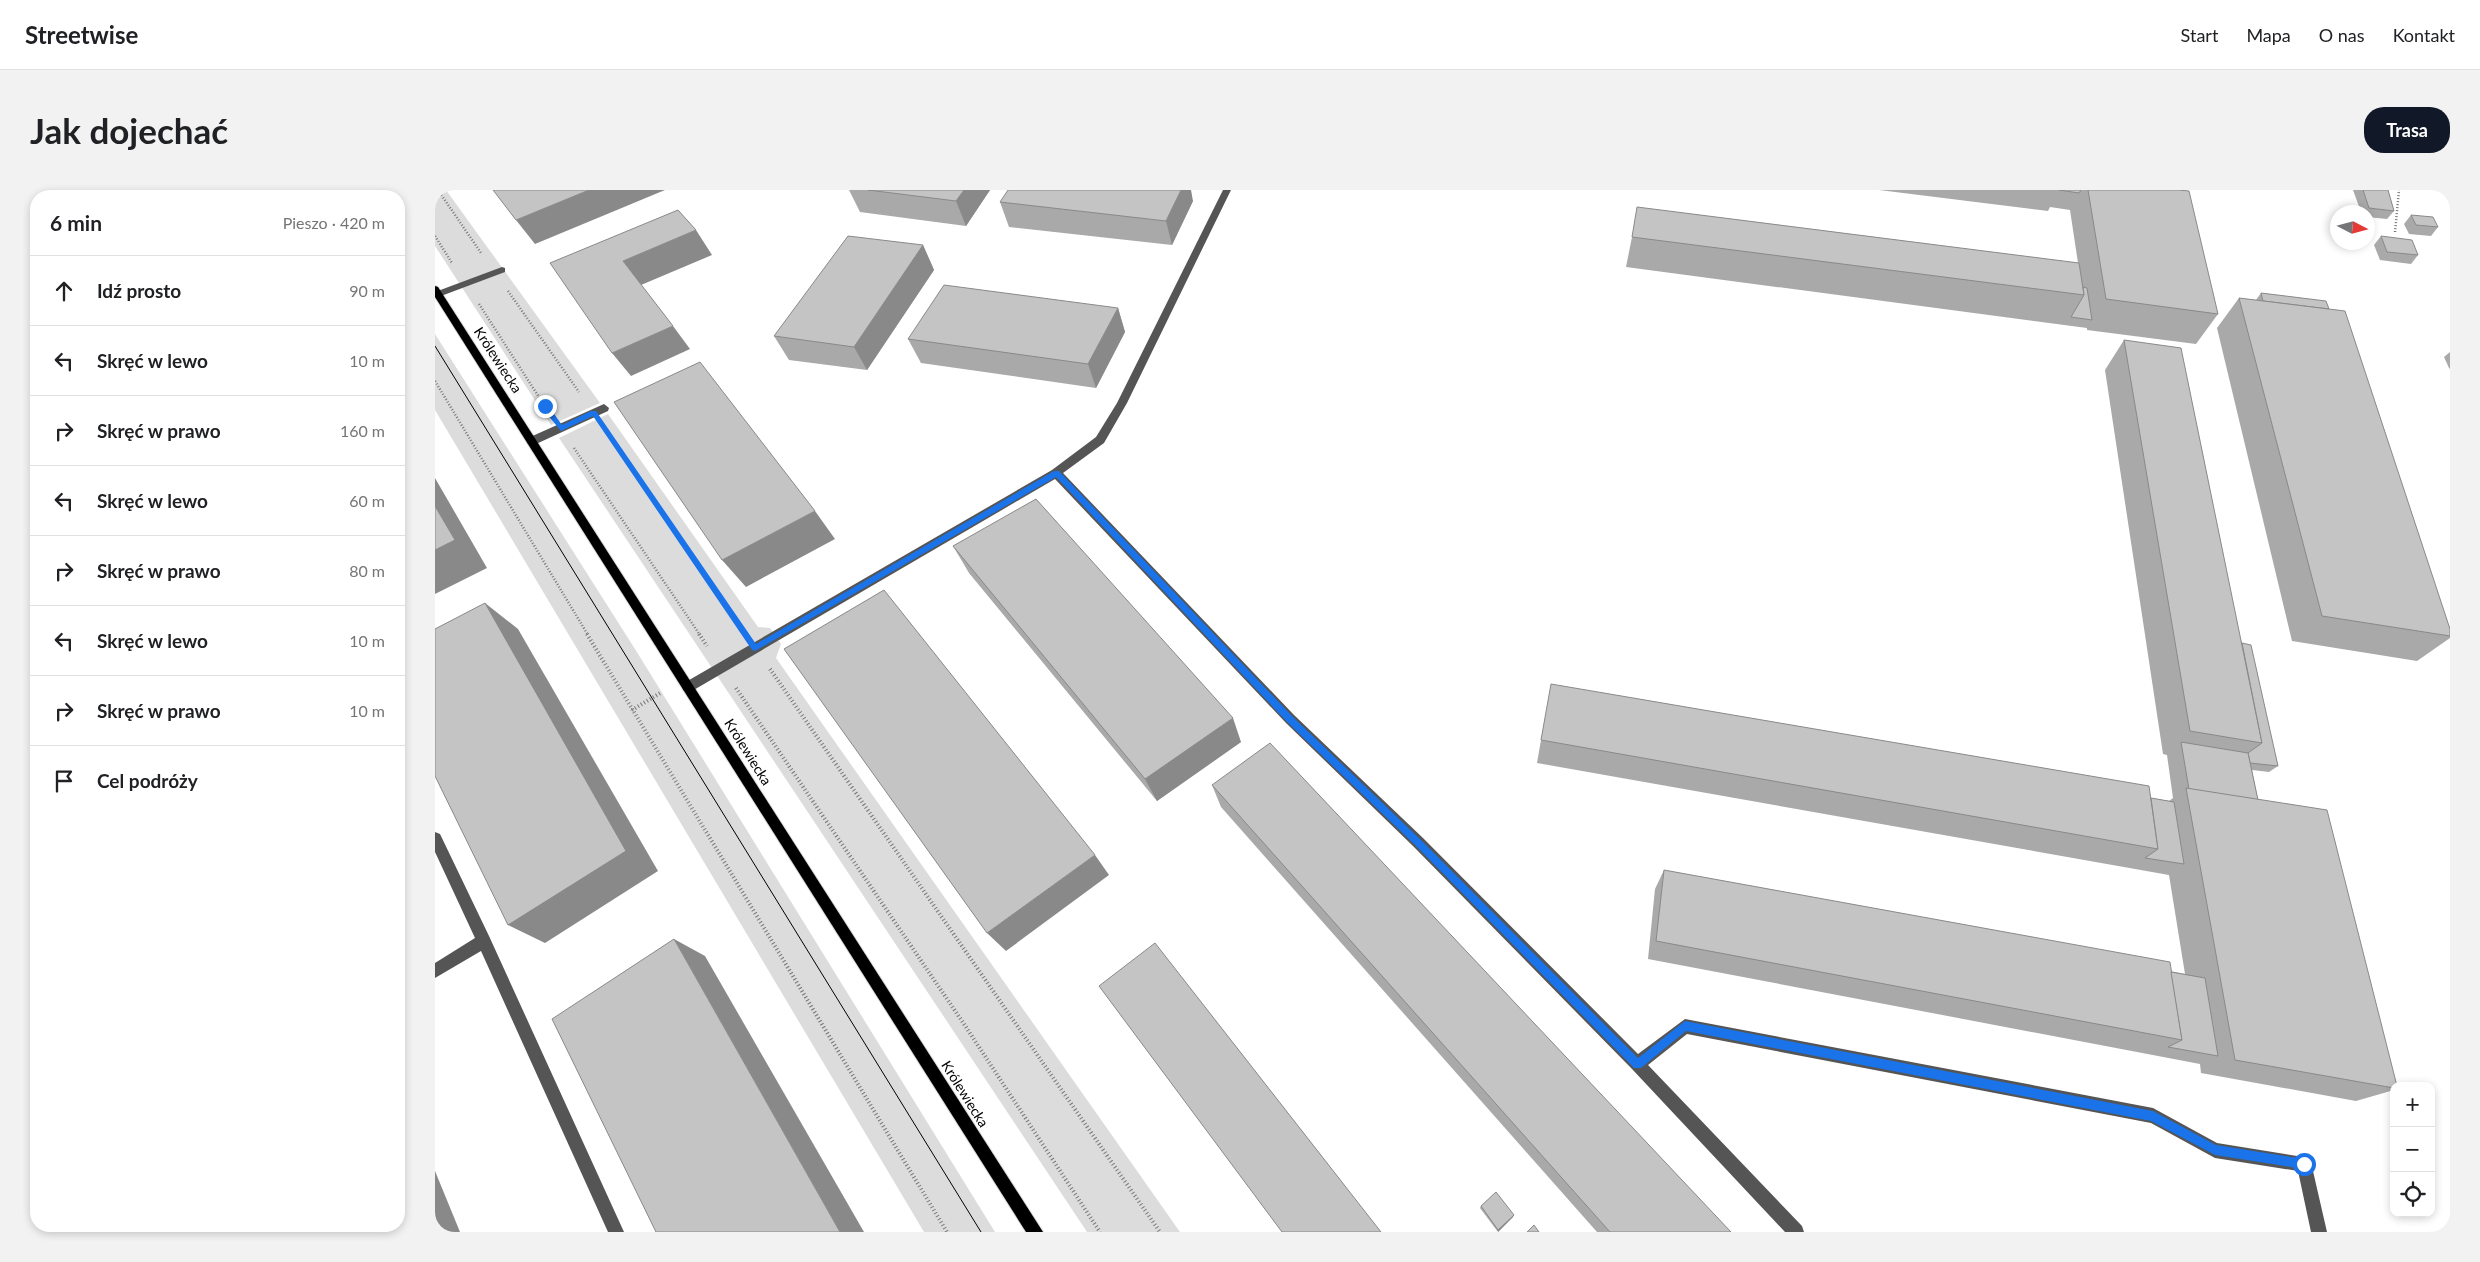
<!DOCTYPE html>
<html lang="pl">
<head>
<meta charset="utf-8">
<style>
	:root { --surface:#fff; --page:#f2f2f2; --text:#202124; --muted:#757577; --line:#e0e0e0; --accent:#111827 }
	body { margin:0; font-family:Lato,sans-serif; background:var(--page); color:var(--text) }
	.controls { position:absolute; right:15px; bottom:15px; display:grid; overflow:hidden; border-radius:10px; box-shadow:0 2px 8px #0003 }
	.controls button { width:45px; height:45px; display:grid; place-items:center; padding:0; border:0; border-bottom:1px solid var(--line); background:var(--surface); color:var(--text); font:25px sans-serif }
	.compass { position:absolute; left:1895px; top:15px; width:45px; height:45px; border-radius:50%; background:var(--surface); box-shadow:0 2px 8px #0003; rotate:96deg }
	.stop { position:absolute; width:15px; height:15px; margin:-11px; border:4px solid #1a73e8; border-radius:50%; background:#fff }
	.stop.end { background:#1a73e8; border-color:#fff; box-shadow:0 1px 5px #0008 }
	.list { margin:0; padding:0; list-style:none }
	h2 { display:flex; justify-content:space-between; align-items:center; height:65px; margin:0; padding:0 20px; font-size:21px }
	h2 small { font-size:16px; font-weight:400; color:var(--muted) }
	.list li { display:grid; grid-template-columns:32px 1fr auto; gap:15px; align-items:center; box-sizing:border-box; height:70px; padding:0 20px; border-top:1px solid var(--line) }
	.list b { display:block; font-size:19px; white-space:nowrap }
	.list em { font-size:16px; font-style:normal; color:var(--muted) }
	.icon { flex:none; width:28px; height:28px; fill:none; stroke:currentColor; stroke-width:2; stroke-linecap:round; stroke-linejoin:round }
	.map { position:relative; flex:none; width:2015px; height:1042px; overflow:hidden; border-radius:20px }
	header { display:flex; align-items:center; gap:30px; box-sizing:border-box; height:70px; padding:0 25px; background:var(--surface); border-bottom:1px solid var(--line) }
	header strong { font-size:24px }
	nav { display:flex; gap:28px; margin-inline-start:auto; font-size:18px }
	.intro { display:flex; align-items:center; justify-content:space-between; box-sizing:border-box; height:120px; padding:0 30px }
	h1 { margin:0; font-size:35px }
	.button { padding:12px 22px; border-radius:20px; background:var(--accent); color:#fff; font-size:18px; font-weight:700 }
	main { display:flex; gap:30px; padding:0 30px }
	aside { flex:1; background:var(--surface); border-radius:20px; box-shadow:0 2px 8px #0003 }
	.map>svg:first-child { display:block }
</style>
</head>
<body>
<header>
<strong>Streetwise</strong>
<nav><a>Start</a><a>Mapa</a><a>O nas</a><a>Kontakt</a></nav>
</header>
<div class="intro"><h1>Jak dojechać</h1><a class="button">Trasa</a></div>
<main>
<aside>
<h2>6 min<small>Pieszo · 420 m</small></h2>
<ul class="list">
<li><svg class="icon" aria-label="ahead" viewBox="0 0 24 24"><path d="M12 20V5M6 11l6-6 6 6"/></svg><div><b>Idź prosto</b></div><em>90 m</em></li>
<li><svg class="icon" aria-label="left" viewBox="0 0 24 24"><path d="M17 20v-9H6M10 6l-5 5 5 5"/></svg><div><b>Skręć w lewo</b></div><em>10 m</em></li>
<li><svg class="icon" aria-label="right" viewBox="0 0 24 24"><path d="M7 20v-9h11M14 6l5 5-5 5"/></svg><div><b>Skręć w prawo</b></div><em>160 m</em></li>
<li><svg class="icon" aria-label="left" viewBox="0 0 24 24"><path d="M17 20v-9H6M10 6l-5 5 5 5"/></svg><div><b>Skręć w lewo</b></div><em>60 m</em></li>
<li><svg class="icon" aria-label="right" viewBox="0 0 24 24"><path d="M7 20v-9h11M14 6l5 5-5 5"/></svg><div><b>Skręć w prawo</b></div><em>80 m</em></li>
<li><svg class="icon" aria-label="left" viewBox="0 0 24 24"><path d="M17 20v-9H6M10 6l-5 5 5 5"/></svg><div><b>Skręć w lewo</b></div><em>10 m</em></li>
<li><svg class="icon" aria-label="right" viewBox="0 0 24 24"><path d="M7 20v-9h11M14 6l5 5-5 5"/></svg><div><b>Skręć w prawo</b></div><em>10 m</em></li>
<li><svg class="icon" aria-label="arrive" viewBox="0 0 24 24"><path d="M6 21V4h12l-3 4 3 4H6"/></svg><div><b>Cel podróży</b></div></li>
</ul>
</aside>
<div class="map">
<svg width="2015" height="1042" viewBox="0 0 2015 1042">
	<rect width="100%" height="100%" fill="#fff"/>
	<g fill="#dcdcdc">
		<path d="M0,0H11L165,213L116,235L0,56Z"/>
		<path d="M0,144L200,459L560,1042H489L0,220Z"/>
		<path d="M173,224L323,437L335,438L346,454L341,468L745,1042H652L124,248Z"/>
	</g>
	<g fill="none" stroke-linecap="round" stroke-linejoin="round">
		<g stroke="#dbdbdb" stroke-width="2">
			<path id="major" d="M0,96L3,97L608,1042H591L0,107Z"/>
		</g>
		<g stroke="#777" stroke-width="2.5" stroke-dasharray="1 2" stroke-linecap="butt">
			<path d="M3,0L46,63"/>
			<path d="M1960,42L1964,0"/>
			<path d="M0,46L17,73"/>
			<path d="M73,101L144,202"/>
			<path d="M44,114L111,218"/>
			<path d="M0,191L153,445"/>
			<path d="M172,242L306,437"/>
			<path d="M139,258L265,445"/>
		</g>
		<g stroke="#777" stroke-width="4" stroke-dasharray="1 2.5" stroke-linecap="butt">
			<path d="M152,444L512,1042"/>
			<path d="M264,444L272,456"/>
			<path d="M335,479L725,1042"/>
			<path d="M301,498L527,831L665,1042"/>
			<path d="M197,520L227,502"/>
		</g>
		<g fill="#555" fill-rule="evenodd">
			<path d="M788,0H796L692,213L669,253L628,283L859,525L988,648L1203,864L1250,829L1718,918L1782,953L1875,968L1892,1042H1876L1863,981L1780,968L1716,933L1252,844L1213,875L1367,1036L1369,1042H1350L1197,879L978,656L851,533L620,289L257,501H249L247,497L249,493L617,280L661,247L682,213Z"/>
			<path d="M67,77L70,78V82L6,106H0V102Z"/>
			<path d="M169,214L174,218L173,221L101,254H93L92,251L93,248Z"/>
			<path d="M0,642L5,644L54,746L189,1042H173L46,761L0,788V773L40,748L0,662Z"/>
		</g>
		<use href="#major" fill="#000" fill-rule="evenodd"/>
		<path stroke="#000" stroke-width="1" d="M0,156L546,1042"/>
	</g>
	<g fill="#a9a9a9">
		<path d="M414,0H555L531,36L425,22Z"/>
		<path d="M1444,0H1743L1783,124L1761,154L1652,140V138L1191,77L1197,47L1643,73L1635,20L1615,17L1613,21Z"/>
		<path d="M1918,0H1953L1959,21L1952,29L1932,27V22H1926Z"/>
		<path d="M758,11L737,55L574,37L565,12Z"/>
		<path d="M1976,25L2003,37L1996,46L1974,44L1969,34Z"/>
		<path d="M1946,46L1983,65L1976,74L1945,70L1939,55Z"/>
		<path d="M488,55L499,80L432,180L354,170L339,146Z"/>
		<path d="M1826,103L1894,119L2015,439V448L1982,471L1857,451L1782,138L1804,108L1821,110Z"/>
		<path d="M683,118L690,142L661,198L486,173L473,149Z"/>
		<path d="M1689,150L1807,453L1843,576L1834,582L1817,580L1823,610L1959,896V900L1921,911L1766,883L1765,874L1213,769L1220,699L1229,680L1750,784L1734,685L1102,573L1106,550L1716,608L1734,611L1738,608L1732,565L1728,564L1670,180Z"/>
		<path d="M2015,162V179L2014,178L2009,167Z"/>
		<path d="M518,356L806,552L722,611L534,383Z"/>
		<path d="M777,595L1296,1042H1162L786,617Z"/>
		<path d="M1046,1016L1078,1027L1063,1042L1045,1018Z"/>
	</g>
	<g fill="#898989">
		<path d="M154,0H230L100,54L81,30Z"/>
		<path d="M529,0H555L531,36L521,11Z"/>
		<path d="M746,0H756L758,11L737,55L731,31Z"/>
		<path d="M261,40L277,65L206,95L188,71Z"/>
		<path d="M488,55L499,80L432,180L419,157Z"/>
		<path d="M683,118L690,142L661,198L653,174Z"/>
		<path d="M238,136L255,159L196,186L177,163Z"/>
		<path d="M0,288L52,378L0,404Z"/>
		<path d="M380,321L400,349L311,397L287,370Z"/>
		<path d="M50,413L83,439L223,681L110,753L73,735Z"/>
		<path d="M798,528L806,552L722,611L710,589Z"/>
		<path d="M660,665L674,685L571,761L552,743Z"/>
		<path d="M239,749L270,766L429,1042H405Z"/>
		<path d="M0,981L25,1042H0Z"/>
		<path d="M1079,1025L1078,1027L1063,1042V1040Z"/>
	</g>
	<g fill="#c4c4c4" stroke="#898989">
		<path d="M58,0H154L81,30Z"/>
		<path d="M433,0H529L521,11Z"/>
		<path d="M573,0H746L731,31L565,12Z"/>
		<path d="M1624,0H1646L1644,3Z"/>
		<path d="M1653,0H1743L1754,1L1783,124L1671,109Z"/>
		<path d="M1928,0H1953L1959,21L1934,18Z"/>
		<path d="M1202,17L1644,73L1649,105L1197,47Z"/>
		<path d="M243,20L261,40L188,71L238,136L177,163L115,73Z"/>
		<path d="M1976,25L1998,27L2003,37L1981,35Z"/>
		<path d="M413,46L488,55L419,157L339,146Z"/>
		<path d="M1946,46L1977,50L1983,65L1952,62Z"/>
		<path d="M509,95L683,118L653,174L473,149Z"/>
		<path d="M1648,97L1652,98L1657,130L1636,127L1649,105Z"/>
		<path d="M1826,103L1891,111L1894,119L1828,111Z"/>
		<path d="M1804,108L1910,121L2015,439V446L1887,426Z"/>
		<path d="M1689,150L1746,158L1827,553L1755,541Z"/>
		<path d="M265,172L380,321L287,370L179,212Z"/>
		<path d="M601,309L798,528L710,589L518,356Z"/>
		<path d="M0,316L20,350L0,360Z"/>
		<path d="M449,400L660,665L552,743L349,459Z"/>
		<path d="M50,413L191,661L73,735L0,586V439Z"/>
		<path d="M1807,453L1816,455L1843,576L1815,573L1813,563L1827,553Z"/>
		<path d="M1116,494L1714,596L1723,659L1106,550Z"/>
		<path d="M1746,552L1813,563L1823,610L1754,599Z"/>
		<path d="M835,553L1296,1042H1175L777,595Z"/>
		<path d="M1751,598L1892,620L1962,896H1959V898L1800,870Z"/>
		<path d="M1716,608L1739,612L1749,674L1710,668L1723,659Z"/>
		<path d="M1229,680L1735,772L1747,850L1221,751Z"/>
		<path d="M239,749L405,1042H221L117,829Z"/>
		<path d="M720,753L946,1042H847L664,796Z"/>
		<path d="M1736,782L1770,788L1783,866L1733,857L1747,850Z"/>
		<path d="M1061,1002L1079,1025L1063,1040L1046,1016Z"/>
		<path d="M1099,1035L1104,1042H1092Z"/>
	</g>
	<path fill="#1a73e8" d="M107,214H112L127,235L156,221H161L321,454L619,281H624L858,527L986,650L1203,868L1250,831L1718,921L1781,955L1869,969L1874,974L1872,977L1869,979L1780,965L1716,931L1251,841L1206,878H1199L980,655L852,532L621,287L320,461L317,460L158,226L126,241L107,218Z"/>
	<g text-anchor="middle" stroke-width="4" stroke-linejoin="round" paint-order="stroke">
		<g font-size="14" fill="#000" stroke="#fff">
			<text transform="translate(63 170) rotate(57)" y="5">Królewiecka</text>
			<text transform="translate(313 562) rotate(58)" y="5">Królewiecka</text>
			<text transform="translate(530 904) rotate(58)" y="5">Królewiecka</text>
		</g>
	</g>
</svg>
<div class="controls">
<button>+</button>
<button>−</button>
<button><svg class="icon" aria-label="locate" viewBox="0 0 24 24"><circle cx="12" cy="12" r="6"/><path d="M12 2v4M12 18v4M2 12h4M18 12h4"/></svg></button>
</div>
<svg class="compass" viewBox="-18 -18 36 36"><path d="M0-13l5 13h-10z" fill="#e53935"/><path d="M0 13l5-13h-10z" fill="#757577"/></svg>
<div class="stop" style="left:1869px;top:974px"></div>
<div class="stop end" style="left:110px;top:216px"></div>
</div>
</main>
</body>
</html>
